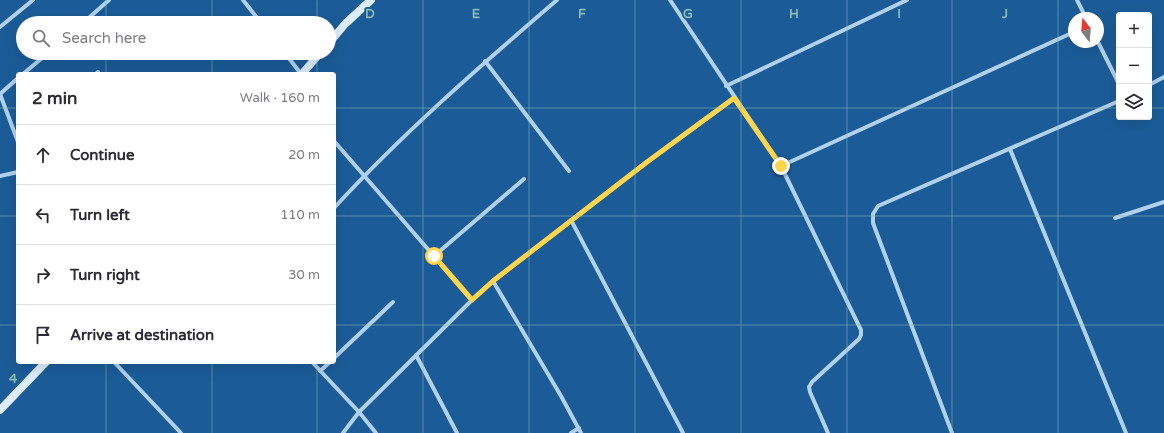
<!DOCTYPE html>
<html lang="en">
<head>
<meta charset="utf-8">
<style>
	:root { --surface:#fff; --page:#f2f2f3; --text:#2b2b33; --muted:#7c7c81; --line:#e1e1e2 }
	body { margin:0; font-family:"Varela Round",sans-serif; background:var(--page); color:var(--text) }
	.controls { position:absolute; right:12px; top:12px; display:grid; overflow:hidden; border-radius:4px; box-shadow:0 4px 16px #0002 }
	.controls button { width:36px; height:36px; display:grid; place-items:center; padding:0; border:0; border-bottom:1px solid var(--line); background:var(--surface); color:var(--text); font:20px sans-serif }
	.compass { position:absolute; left:1068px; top:12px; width:36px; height:36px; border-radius:50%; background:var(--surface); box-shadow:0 4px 16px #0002; rotate:344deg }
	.stop { position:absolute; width:12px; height:12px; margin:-9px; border:3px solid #ffd54a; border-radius:50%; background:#fff }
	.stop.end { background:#ffd54a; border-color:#fff; box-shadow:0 1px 4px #0008 }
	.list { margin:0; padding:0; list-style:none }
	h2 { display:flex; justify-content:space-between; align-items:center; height:52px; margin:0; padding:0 16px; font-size:17px }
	h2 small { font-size:13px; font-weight:400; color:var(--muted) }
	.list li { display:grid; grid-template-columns:26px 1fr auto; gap:12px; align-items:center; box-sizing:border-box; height:60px; padding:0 16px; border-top:1px solid var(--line) }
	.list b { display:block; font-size:15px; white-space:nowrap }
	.list em { font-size:13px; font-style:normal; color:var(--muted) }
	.icon { flex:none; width:22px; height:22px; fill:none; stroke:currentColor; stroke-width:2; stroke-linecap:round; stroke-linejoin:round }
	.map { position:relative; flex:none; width:1164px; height:433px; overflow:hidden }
	.search { position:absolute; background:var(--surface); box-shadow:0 4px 16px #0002; left:16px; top:16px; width:320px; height:44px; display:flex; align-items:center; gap:10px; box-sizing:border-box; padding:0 14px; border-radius:22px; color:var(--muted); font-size:15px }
	.panel { position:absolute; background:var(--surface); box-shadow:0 4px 16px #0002; left:16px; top:72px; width:320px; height:292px; border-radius:4px }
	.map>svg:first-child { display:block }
</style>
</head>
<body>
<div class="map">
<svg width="1164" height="433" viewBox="0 0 1164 433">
	<rect width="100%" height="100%" fill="#1b5c98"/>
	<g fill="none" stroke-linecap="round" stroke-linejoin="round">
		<g stroke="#b0d2f0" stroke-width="4">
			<path d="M243,0L261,23"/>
			<path d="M670,0L781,166L861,330V335L859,339L812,382L809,387L810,392L828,433"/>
			<path d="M1077,0L1086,18"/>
			<path d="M83,23L109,0"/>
			<path d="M0,27L33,0"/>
			<path d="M1098,42L1119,84"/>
			<path d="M285,53L301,74"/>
			<path d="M485,61L569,171"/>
			<path d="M23,74L48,53"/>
			<path d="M96,74L98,72"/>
			<path d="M1149,85L1164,77"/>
			<path d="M726,86L907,0"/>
			<path d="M0,94L18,142"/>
			<path d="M0,94L18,78"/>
			<path d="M334,141L472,300"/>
			<path d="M1010,149L1126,433"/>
			<path d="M781,166L1074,32"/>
			<path d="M0,176L18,172"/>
			<path d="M334,208C403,133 480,66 557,0"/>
			<path d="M1115,218L1164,202"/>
			<path d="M571,220L683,433"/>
			<path d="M434,256L524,179"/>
			<path d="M493,281L561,396L581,433"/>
			<path d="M416,355L457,433"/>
			<path d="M334,358L393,302"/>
			<path d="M114,362L181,433"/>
			<path d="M312,362L359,412L376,433"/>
			<path d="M320,371L330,362"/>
			<path d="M343,433L359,412L472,300L493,281L647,162L735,98"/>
			<path d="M571,433L579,428"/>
			<path d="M952,433L873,223V214L878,206L1119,101"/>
		</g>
		<g stroke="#ddedfb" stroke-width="8">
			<path d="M329,43L345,24L371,0"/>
			<path d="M302,74L320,53"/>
			<path d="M0,410L46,362"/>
		</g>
	</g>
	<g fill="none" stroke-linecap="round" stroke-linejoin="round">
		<path stroke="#ffd54a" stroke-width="5" d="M434,256L472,300L493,281L647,162L734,98L781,166"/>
	</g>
	<path fill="none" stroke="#87bab6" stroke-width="1" stroke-opacity="0.55" d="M106,0V23M212,0V23M317,0V23M423,0V433M529,0V433M635,0V433M741,0V433M847,0V433M952,0V433M1058,0V433M106,53V74M212,53V74M317,53V74M0,108H18M334,108H1119M1149,108H1164M0,216H18M334,216H1164M0,325H18M334,325H1164M106,362V433M212,362V433M317,362V433"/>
	<g font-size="13" text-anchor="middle" font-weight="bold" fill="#87bab6" stroke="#1b5c98" stroke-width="3.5" stroke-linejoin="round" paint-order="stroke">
		<text x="370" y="18">D</text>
		<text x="476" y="18">E</text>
		<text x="582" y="18">F</text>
		<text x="688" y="18">G</text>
		<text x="794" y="18">H</text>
		<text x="899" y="18">I</text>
		<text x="1005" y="18">J</text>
		<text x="13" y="383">4</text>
	</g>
</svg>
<div class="controls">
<button>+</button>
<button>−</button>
<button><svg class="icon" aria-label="layers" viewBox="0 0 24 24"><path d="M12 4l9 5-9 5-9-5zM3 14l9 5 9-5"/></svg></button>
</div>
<svg class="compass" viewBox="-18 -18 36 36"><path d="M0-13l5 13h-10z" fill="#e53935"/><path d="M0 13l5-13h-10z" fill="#7c7c81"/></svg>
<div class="stop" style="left:434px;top:256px"></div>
<div class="stop end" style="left:781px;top:166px"></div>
<div class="search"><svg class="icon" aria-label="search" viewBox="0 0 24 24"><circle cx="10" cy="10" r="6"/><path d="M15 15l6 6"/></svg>Search here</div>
<section class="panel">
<h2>2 min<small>Walk · 160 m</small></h2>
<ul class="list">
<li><svg class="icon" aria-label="ahead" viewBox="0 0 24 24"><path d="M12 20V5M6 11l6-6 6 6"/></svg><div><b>Continue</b></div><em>20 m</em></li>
<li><svg class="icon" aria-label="left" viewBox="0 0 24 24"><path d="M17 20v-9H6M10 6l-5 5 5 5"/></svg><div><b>Turn left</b></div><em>110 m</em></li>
<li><svg class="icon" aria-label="right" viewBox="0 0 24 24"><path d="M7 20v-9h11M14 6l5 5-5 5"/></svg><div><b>Turn right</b></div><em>30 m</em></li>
<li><svg class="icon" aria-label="arrive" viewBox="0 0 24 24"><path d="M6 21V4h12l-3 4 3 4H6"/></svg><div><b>Arrive at destination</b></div></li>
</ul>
</section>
</div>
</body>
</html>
